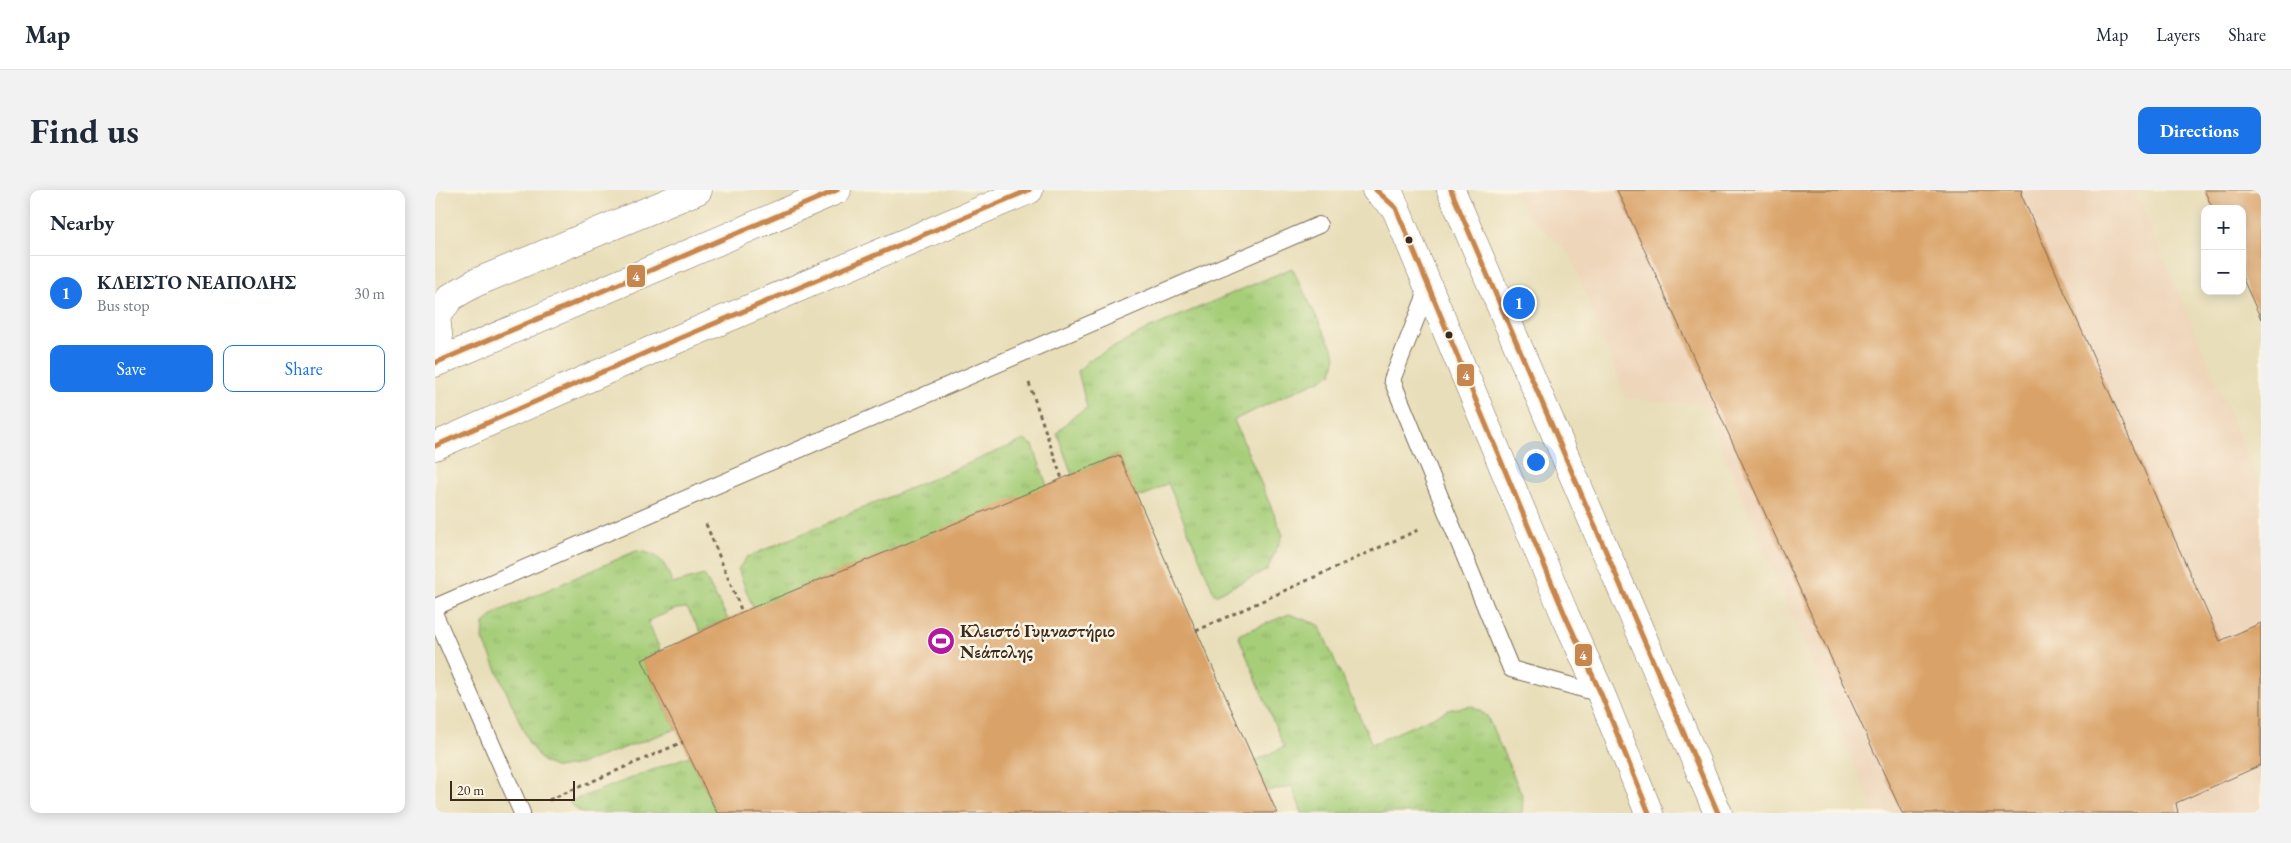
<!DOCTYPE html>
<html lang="en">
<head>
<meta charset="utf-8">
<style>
	:root { --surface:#fff; --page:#f2f2f3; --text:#1f2937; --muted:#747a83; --line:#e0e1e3; --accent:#1a73e8 }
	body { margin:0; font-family:"EB Garamond",serif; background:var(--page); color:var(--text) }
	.controls { position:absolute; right:15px; top:15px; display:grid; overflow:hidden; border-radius:10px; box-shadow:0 2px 12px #0003 }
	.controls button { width:45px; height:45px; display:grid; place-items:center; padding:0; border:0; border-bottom:1px solid var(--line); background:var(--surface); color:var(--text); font:25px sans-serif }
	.scale { position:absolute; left:15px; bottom:12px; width:125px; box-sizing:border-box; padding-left:5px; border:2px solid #3b2a1e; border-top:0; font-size:14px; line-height:18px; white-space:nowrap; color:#3b2a1e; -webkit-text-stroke:4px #fcf5e5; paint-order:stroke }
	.you { position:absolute; left:1100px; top:271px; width:18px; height:18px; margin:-12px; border:4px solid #fff; border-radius:50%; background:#1a73e8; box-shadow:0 0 0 8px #1a73e833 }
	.badge { display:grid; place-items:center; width:32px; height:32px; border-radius:50%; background:var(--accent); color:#fff; font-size:16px; font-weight:700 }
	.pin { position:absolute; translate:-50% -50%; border:2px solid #fff; box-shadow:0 1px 5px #0006 }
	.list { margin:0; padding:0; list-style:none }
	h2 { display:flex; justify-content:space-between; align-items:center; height:65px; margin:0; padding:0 20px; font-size:21px }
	h2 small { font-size:16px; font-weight:400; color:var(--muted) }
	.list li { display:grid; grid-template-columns:32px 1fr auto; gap:15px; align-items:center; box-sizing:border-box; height:75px; padding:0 20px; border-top:1px solid var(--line) }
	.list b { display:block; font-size:19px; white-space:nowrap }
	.list p { margin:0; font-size:16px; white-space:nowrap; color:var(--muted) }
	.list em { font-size:16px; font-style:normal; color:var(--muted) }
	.actions { display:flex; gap:10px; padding:15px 20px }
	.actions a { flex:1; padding:11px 0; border:1px solid var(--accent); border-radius:10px; text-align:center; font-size:18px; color:var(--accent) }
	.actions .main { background:var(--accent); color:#fff }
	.map { position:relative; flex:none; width:1826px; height:623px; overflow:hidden; border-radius:10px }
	header { display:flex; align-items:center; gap:30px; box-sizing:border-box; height:70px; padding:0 25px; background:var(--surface); border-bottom:1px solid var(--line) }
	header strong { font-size:24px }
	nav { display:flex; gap:28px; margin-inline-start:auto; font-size:18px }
	.intro { display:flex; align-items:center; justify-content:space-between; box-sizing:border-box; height:120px; padding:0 30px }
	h1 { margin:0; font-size:35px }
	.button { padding:12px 22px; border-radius:10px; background:var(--accent); color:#fff; font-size:18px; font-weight:700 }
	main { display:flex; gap:30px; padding:0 30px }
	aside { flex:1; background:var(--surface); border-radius:10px; box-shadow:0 2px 12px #0003 }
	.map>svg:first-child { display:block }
</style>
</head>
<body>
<header>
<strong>Map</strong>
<nav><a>Map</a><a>Layers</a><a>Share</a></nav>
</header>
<div class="intro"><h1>Find us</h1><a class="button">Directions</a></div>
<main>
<aside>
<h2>Nearby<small></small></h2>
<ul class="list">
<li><span class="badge">1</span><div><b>ΚΛΕΙΣΤΟ ΝΕΑΠΟΛΗΣ</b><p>Bus stop</p></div><em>30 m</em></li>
</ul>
<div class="actions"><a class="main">Save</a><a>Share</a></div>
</aside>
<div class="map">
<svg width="1826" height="623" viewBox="0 0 1826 623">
	<defs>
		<pattern id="grass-tufts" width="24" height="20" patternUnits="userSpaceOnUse" patternTransform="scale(1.25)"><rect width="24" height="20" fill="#a6ce79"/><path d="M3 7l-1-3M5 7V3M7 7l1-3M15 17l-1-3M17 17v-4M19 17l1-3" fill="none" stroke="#90b168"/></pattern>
	</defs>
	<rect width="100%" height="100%" fill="#fcf5e5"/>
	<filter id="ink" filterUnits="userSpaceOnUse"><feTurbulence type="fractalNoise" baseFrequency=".02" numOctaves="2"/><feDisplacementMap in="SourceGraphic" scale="10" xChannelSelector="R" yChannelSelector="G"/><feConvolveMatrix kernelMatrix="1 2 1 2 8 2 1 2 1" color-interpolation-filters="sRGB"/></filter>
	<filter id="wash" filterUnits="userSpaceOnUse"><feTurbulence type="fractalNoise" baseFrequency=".0096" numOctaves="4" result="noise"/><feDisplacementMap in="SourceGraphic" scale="20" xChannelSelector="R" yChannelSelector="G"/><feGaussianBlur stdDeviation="1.12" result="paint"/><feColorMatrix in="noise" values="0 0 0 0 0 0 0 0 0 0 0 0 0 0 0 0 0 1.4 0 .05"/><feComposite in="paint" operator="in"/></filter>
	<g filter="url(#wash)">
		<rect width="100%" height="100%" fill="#e8deb9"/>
		<path fill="#eed6bb" d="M1077,0H1700L1826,299V623H1440L1268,215L1191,208L1135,64L1097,30Z"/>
		<g fill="url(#grass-tufts)" stroke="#707c4c">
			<path d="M857,78L901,166L897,184L799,230L848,345L832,380L780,405L733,293L710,306L702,307L683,265L637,285L622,243L636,228L652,218L643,181L653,171L713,139Z"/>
			<path d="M589,250L598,255L612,296L318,418L303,379L312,367Z"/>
			<path d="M201,361C225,363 231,373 237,394L269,385L293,429L265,441L252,418L241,419L213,431L225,460L207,470L241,539L145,574L122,578L108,572L95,555L48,449L49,433L62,422Z"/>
			<path d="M854,424L884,435L937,554L1016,519L1038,516L1052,526L1088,607L1087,623H867L857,596L833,601L819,571L849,557L803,445Z"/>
			<path d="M254,566L282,623H146L134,612Z"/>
		</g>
		<g id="blocks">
			<g fill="#d9a268">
				<path d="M1182,0H1587L1586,4L1785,451L1826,433V575L1741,613L1743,623H1467Z"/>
				<path d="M1769,0H1826V129L1807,87V19H1778Z"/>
				<path d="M684,265L842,623H282L207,470L307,422Z"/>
			</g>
		</g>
	</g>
	<g filter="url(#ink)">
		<use href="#blocks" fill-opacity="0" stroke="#786954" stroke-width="1"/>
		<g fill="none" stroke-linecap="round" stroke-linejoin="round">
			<g stroke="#786954" stroke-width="18">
				<g id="service">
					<path d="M993,99L957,190L1076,479L1166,504"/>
					<path d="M0,417L884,35"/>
					<path d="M0,425L87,623"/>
				</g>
			</g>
			<g stroke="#786954" stroke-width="29">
				<path id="minor" d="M6,170L1,126L16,107L40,93L263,0"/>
			</g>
			<g stroke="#786954" stroke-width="29">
				<g id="tertiary">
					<path d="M953,0L1130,425L1166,504L1214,623"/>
					<path d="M1016,0C1103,208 1195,415 1283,623"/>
				</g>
			</g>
			<g stroke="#786954" stroke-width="29">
				<g id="secondary">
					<path d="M941,0L961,18"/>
					<path d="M0,173L402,0"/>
					<path d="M0,256L217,160L594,0"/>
				</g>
			</g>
			<g stroke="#786954" stroke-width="3" stroke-dasharray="4 4" stroke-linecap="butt">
				<path d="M594,193L627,289"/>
				<path d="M271,334L307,422"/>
				<path d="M761,441L985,339"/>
				<path d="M114,610L248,552"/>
			</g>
			<use href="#service" stroke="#fff" stroke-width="16"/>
			<use href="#minor" stroke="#fff" stroke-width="28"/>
			<use href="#tertiary" stroke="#fff" stroke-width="28"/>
			<use href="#secondary" stroke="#fff" stroke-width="28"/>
			<g stroke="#fcf5e5" stroke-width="9">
				<g id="bus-1">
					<path d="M941,0L961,18L1130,425L1166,504L1214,623"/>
					<path d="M1016,0L1283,623"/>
					<path d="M0,173L402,0"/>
					<path d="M0,256L217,160L594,0"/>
				</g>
			</g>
			<use href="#bus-1" stroke="#c68650" stroke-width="5"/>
		</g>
	</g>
	<defs>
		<g id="stadium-disc" transform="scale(1.4375)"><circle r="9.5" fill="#b5179e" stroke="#fcf5e5"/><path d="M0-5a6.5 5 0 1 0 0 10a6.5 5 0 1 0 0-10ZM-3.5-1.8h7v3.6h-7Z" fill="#fff"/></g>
	</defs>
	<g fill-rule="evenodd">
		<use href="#stadium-disc" x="506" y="451"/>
	</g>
	<g fill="#3b2a1e" stroke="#fcf5e5" stroke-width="2">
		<circle cx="974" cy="50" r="4.5"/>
		<circle cx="1014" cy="145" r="4.5"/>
	</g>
	<g text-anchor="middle" stroke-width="5" stroke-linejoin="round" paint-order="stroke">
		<g font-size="18" font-weight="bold" fill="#3b2a1e" stroke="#fcf5e5" text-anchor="start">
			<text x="525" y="447">Κλειστό Γυμναστήριο<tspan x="525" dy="21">Νεάπολης</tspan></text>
		</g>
	</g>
	<g stroke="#fcf5e5" stroke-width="2">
		<rect x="191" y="74" width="20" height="24" rx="5" fill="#c68650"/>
		<rect x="1021" y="173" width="19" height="24" rx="5" fill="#c68650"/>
		<rect x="1139" y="453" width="19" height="24" rx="5" fill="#c68650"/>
	</g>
	<g font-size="14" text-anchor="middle" font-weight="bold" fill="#fff">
		<text x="201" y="91">4</text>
		<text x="1031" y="190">4</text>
		<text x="1148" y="470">4</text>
	</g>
</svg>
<div class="controls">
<button>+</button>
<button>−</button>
</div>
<div class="scale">20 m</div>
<div class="you"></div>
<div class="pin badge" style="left:1084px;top:113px">1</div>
</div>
</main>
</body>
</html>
